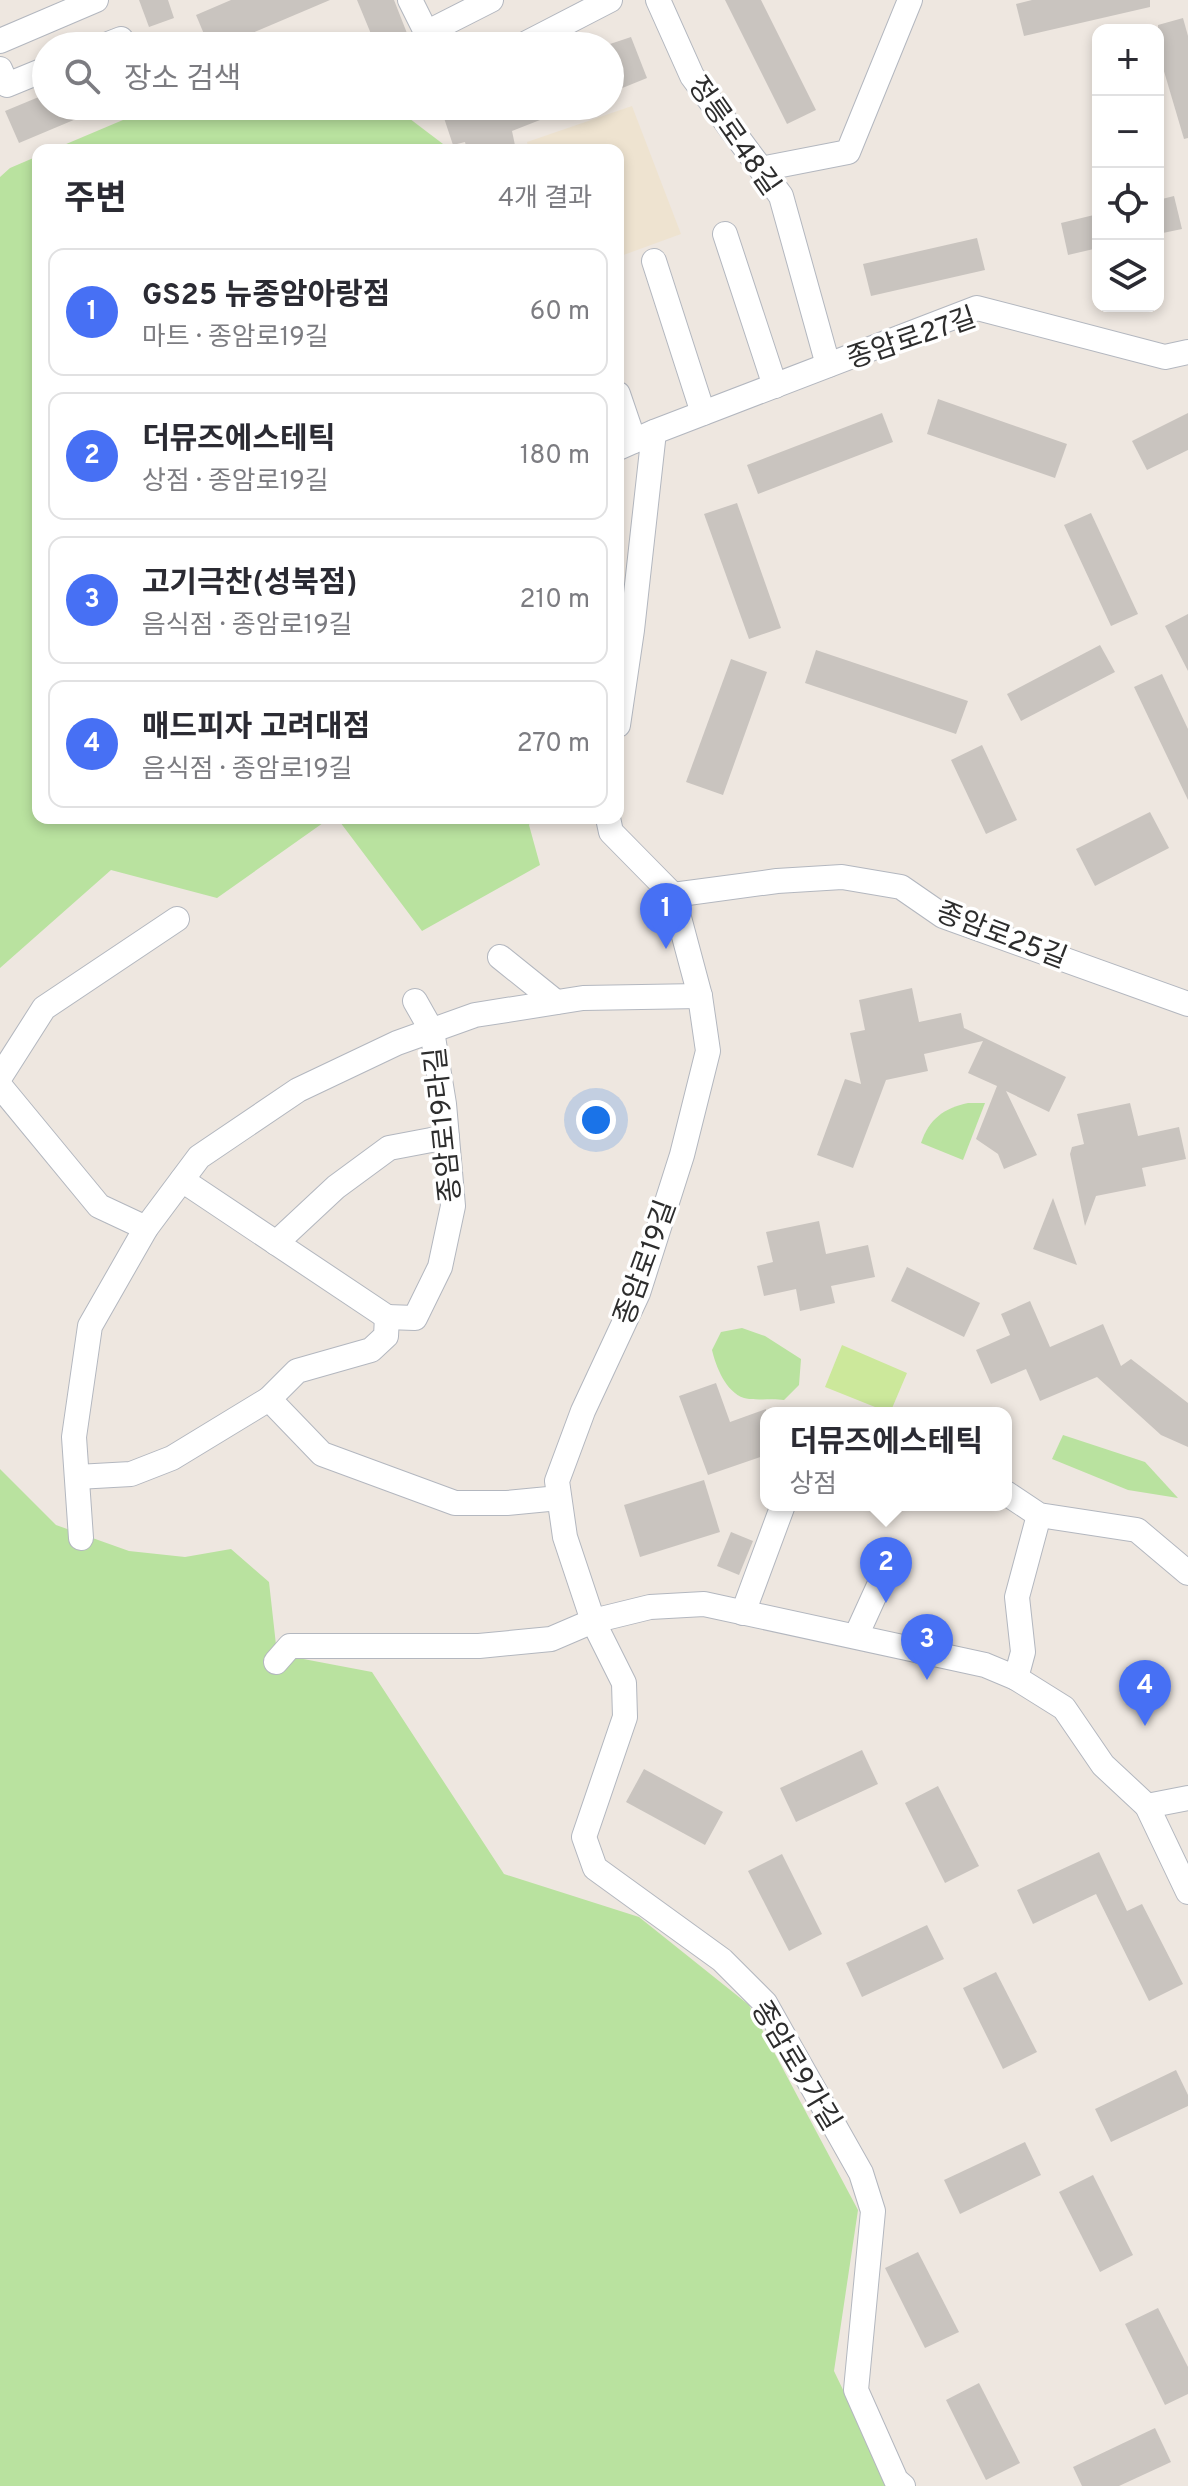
<!DOCTYPE html>
<html lang="ko">
<head>
<meta charset="utf-8">
<style>
	:root { --surface:#fff; --page:#f2f2f3; --text:#2b2b33; --muted:#7c7c81; --line:#e1e1e2; --accent:#4770f4 }
	body { margin:0; font-family:Overpass,"Noto Sans KR",sans-serif; background:var(--page); color:var(--text) }
	.controls { position:absolute; right:24px; top:24px; display:grid; overflow:hidden; border-radius:16px; box-shadow:0 4px 12px #0003 }
	.controls button { width:72px; height:72px; display:grid; place-items:center; padding:0; border:0; border-bottom:2px solid var(--line); background:var(--surface); color:var(--text); font:40px sans-serif }
	.you { position:absolute; left:596px; top:1120px; width:28px; height:28px; margin:-20px; border:6px solid #fff; border-radius:50%; background:#1a73e8; box-shadow:0 0 0 12px #1a73e833 }
	.badge { display:grid; place-items:center; width:52px; height:52px; border-radius:50%; background:var(--accent); color:#fff; font-size:26px; font-weight:700 }
	.pin { position:absolute; translate:-50% -66px; filter:drop-shadow(0 2px 4px #0008) }
	.pin::after { content:''; position:absolute; top:42px; width:28px; height:24px; background:inherit; clip-path:polygon(0 0,100% 0,50% 100%) }
	.popup { position:absolute; left:760px; top:1407px; width:252px; height:104px; box-sizing:border-box; display:grid; place-content:center; border-radius:16px; background:var(--surface); filter:drop-shadow(0 2px 6px #0005); font-size:26px; white-space:nowrap; color:var(--muted) }
	.popup b { font-size:30px; color:var(--text) }
	.popup::after { content:''; position:absolute; left:50%; top:100%; margin-left:-16px; border:16px solid transparent; border-top-color:var(--surface) }
	.list { margin:0; padding:0; list-style:none }
	h2 { display:flex; justify-content:space-between; align-items:center; height:104px; margin:0; padding:0 32px; font-size:34px }
	h2 small { font-size:26px; font-weight:400; color:var(--muted) }
	.list li { display:grid; grid-template-columns:52px 1fr auto; gap:24px; align-items:center; box-sizing:border-box; height:128px; margin:0 16px 16px; padding:0 16px; border:2px solid var(--line); border-radius:16px }
	.list b { display:block; font-size:30px; white-space:nowrap }
	.list p { margin:0; font-size:26px; white-space:nowrap; color:var(--muted) }
	.list em { font-size:26px; font-style:normal; color:var(--muted) }
	.icon { flex:none; width:44px; height:44px; fill:none; stroke:currentColor; stroke-width:2; stroke-linecap:round; stroke-linejoin:round }
	.map { position:relative; flex:none; width:1188px; height:2486px; overflow:hidden }
	.search { position:absolute; background:var(--surface); box-shadow:0 4px 12px #0003; left:32px; top:32px; width:592px; height:88px; display:flex; align-items:center; gap:20px; box-sizing:border-box; padding:0 28px; border-radius:44px; color:var(--muted); font-size:30px }
	.panel { position:absolute; background:var(--surface); box-shadow:0 4px 12px #0003; left:32px; top:144px; width:592px; height:680px; border-radius:16px }
	.map>svg:first-child { display:block }
</style>
</head>
<body>
<div class="map">
<svg width="1188" height="2486" viewBox="0 0 1188 2486">
	<rect width="100%" height="100%" fill="#eee7e0"/>
	<path fill="#eee3d0" d="M632,106L681,234L618,257V150H529L527,142Z"/>
	<g fill="#b9e29f">
		<path d="M156,106H393L443,144L444,150H52Z"/>
		<path d="M38,156V818H330L217,898L111,870L0,968V177L10,168Z"/>
		<path d="M337,818H533L529,825L540,865L422,931Z"/>
		<path d="M968,1103H985L963,1160L921,1143C929,1119 944,1108 968,1103Z"/>
		<path d="M742,1328L765,1336L801,1359L799,1385L784,1400C772,1398 756,1401 744,1398C726,1392 716,1367 712,1350L721,1332Z"/>
		<path d="M1063,1435L1145,1462L1178,1498L1128,1490L1052,1459Z"/>
		<path d="M0,1469L56,1525L129,1551L185,1557L231,1549L269,1582L277,1654L372,1672L504,1874L639,1917L749,2005L858,2210L834,2371L889,2486H0Z"/>
	</g>
	<path fill="#cce89b" d="M842,1345L907,1373L890,1413L825,1387Z"/>
	<g fill="#c9c4bf">
		<path d="M139,0H168L174,18L149,27Z"/>
		<path d="M231,0H330L222,46H209L196,15Z"/>
		<path d="M357,0H394L412,46H376Z"/>
		<path d="M725,0H761L816,110L787,124Z"/>
		<path d="M1032,0H1150V7L1024,36L1016,4Z"/>
		<path d="M1183,18L1188,36V138L1184,139L1158,51V25Z"/>
		<path d="M631,37L647,78L610,93V44Z"/>
		<path d="M46,94V106H107L19,143L5,111Z"/>
		<path d="M440,106H572L573,107L512,131L516,150H467L465,142L453,145Z"/>
		<path d="M1174,196L1182,229L1158,234V200Z"/>
		<path d="M1098,214V248L1068,255L1061,223Z"/>
		<path d="M977,238L985,270L871,296L863,264Z"/>
		<path d="M938,399L1067,444L1055,478L927,434Z"/>
		<path d="M882,413L893,442L758,494L747,465Z"/>
		<path d="M1188,413V450L1147,470L1132,441Z"/>
		<path d="M737,503L781,628L749,639L704,514Z"/>
		<path d="M1091,513L1138,614L1111,626L1064,525Z"/>
		<path d="M1188,614V671L1165,626Z"/>
		<path d="M1100,645L1115,672L1021,721L1007,694Z"/>
		<path d="M816,650L968,701L956,734L805,683Z"/>
		<path d="M731,659L767,672L723,795L686,782Z"/>
		<path d="M1162,674L1188,729V800L1134,687Z"/>
		<path d="M982,745L1017,820L986,834L951,760Z"/>
		<path d="M1150,812L1169,848L1095,886L1076,849Z"/>
		<path d="M912,988L919,1022L961,1013L964,1028L1066,1077L1049,1112L1006,1091L1037,1155L1004,1169L998,1154L976,1139L997,1086L968,1073L983,1041L924,1054L928,1071L886,1080L853,1168L817,1155L845,1079L861,1084L850,1033L865,1030L859,1000Z"/>
		<path d="M1130,1103L1138,1136L1179,1127L1186,1159L1142,1168L1146,1186L1096,1196L1085,1226L1070,1154L1072,1147L1084,1144L1077,1114Z"/>
		<path d="M1053,1198L1077,1265L1033,1249Z"/>
		<path d="M819,1221L826,1254L868,1245L875,1277L831,1286L835,1303L800,1311L796,1289L764,1296L757,1266L773,1262L766,1232Z"/>
		<path d="M907,1267L980,1303L964,1337L891,1301Z"/>
		<path d="M1030,1301L1050,1347L1103,1324L1121,1366L1131,1359L1188,1403V1447L1161,1435L1097,1377L1040,1401L1026,1369L991,1384L976,1350L1010,1335L1001,1314Z"/>
		<path d="M716,1383L730,1422L766,1409V1455L708,1475L679,1396Z"/>
		<path d="M704,1480L720,1532L640,1557L624,1505Z"/>
		<path d="M731,1532L753,1541L739,1575L717,1566Z"/>
		<path d="M862,1750L878,1784L796,1822L780,1788Z"/>
		<path d="M644,1769L723,1812L705,1845L626,1802Z"/>
		<path d="M938,1786L979,1866L945,1883L905,1803Z"/>
		<path d="M1099,1852L1127,1911L1142,1904L1183,1984L1149,2001L1096,1894L1033,1924L1017,1890Z"/>
		<path d="M782,1854L822,1934L789,1951L748,1871Z"/>
		<path d="M927,1925L944,1959L862,1997L846,1963Z"/>
		<path d="M996,1972L1037,2052L1003,2069L963,1988Z"/>
		<path d="M1176,2070L1188,2095V2106L1111,2142L1095,2109Z"/>
		<path d="M1025,2142L1041,2175L960,2214L944,2180Z"/>
		<path d="M1093,2175L1133,2255L1100,2272L1059,2192Z"/>
		<path d="M918,2252L959,2332L925,2348L885,2268Z"/>
		<path d="M1158,2308L1188,2367V2394L1165,2405L1125,2324Z"/>
		<path d="M979,2383L1020,2463L986,2480L946,2400Z"/>
		<path d="M1155,2428L1171,2462L1119,2486H1082L1073,2467Z"/>
	</g>
	<g fill="none" stroke-linecap="round" stroke-linejoin="round">
		<g stroke="#b3b7bf" stroke-width="26">
			<g id="street">
				<path d="M410,0L433,46"/>
				<path d="M658,0L692,76L781,196L828,365"/>
				<path d="M426,33L491,0"/>
				<path d="M0,41L96,0"/>
				<path d="M103,46L121,39"/>
				<path d="M521,46L610,0"/>
				<path d="M0,69L7,85L46,69"/>
				<path d="M761,169L848,152L910,0"/>
				<path d="M725,234L775,386"/>
				<path d="M654,261L703,413"/>
				<path d="M618,394L634,441"/>
				<path d="M618,448L654,432L977,308L1165,357L1188,352"/>
				<path d="M618,725L632,630L654,432"/>
				<path d="M608,818L611,832L673,895L700,996L708,1051L682,1155L638,1293L583,1411L557,1481L565,1537L593,1621L624,1683L625,1717L584,1837L595,1868L722,1960L765,2003L861,2173L873,2211L856,2390L896,2480L903,2486"/>
				<path d="M673,895L777,881L842,877L901,887L943,916L1188,1004"/>
				<path d="M500,957L556,1002"/>
				<path d="M0,1077L44,1008L177,919"/>
				<path d="M0,1086L99,1206L146,1228"/>
				<path d="M182,1180L387,1317"/>
				<path d="M276,1243L336,1187L389,1148L447,1137"/>
				<path d="M387,1317L386,1336L371,1350L297,1371L269,1399L322,1454L455,1503H507L559,1498"/>
				<path d="M387,1317L415,1318L440,1267L453,1206L444,1104L432,1031L415,1001"/>
				<path d="M77,1477L131,1474L172,1458L269,1399"/>
				<path d="M1006,1493L1039,1515L1137,1530L1188,1573"/>
				<path d="M81,1538L74,1437L90,1326L146,1228L199,1157L298,1090L397,1043L475,1015L583,998L700,996"/>
				<path d="M743,1613L783,1505"/>
				<path d="M856,1636L892,1557"/>
				<path d="M276,1662L290,1646H479L551,1639L593,1621L650,1607L704,1604L985,1665L1016,1678L1064,1708L1103,1765L1147,1806L1188,1892"/>
				<path d="M1016,1678L1023,1652L1017,1597L1039,1515"/>
				<path d="M1147,1806L1188,1798"/>
			</g>
		</g>
		<use href="#street" stroke="#fff" stroke-width="24"/>
	</g>
	<g text-anchor="middle" stroke-width="7" stroke-linejoin="round" paint-order="stroke">
		<g font-size="28" fill="#2d2d2d" stroke="#fff">
			<text transform="translate(735 135) rotate(55)" y="10">정릉로48길</text>
			<text transform="translate(911 337) rotate(-19)" y="10">종암로27길</text>
			<text transform="translate(1002 934) rotate(21)" y="10">종암로25길</text>
			<text transform="translate(442 1125) rotate(-96)" y="10">종암로19라길</text>
			<text transform="translate(644 1262) rotate(-70)" y="10">종암로19길</text>
			<text transform="translate(797 2065) rotate(59)" y="10">종암로9가길</text>
		</g>
	</g>
</svg>
<div class="controls">
<button>+</button>
<button>−</button>
<button><svg class="icon" aria-label="locate" viewBox="0 0 24 24"><circle cx="12" cy="12" r="6"/><path d="M12 2v4M12 18v4M2 12h4M18 12h4"/></svg></button>
<button><svg class="icon" aria-label="layers" viewBox="0 0 24 24"><path d="M12 4l9 5-9 5-9-5zM3 14l9 5 9-5"/></svg></button>
</div>
<div class="you"></div>
<div class="pin badge" style="left:666px;top:949px">1</div>
<div class="pin badge" style="left:886px;top:1603px">2</div>
<div class="popup"><b>더뮤즈에스테틱</b>상점</div>
<div class="pin badge" style="left:927px;top:1680px">3</div>
<div class="pin badge" style="left:1145px;top:1726px">4</div>
<div class="search"><svg class="icon" aria-label="search" viewBox="0 0 24 24"><circle cx="10" cy="10" r="6"/><path d="M15 15l6 6"/></svg>장소 검색</div>
<section class="panel">
<h2>주변<small>4개 결과</small></h2>
<ul class="list">
<li><span class="badge">1</span><div><b>GS25 뉴종암아랑점</b><p>마트 · 종암로19길</p></div><em>60 m</em></li>
<li><span class="badge">2</span><div><b>더뮤즈에스테틱</b><p>상점 · 종암로19길</p></div><em>180 m</em></li>
<li><span class="badge">3</span><div><b>고기극찬(성북점)</b><p>음식점 · 종암로19길</p></div><em>210 m</em></li>
<li><span class="badge">4</span><div><b>매드피자 고려대점</b><p>음식점 · 종암로19길</p></div><em>270 m</em></li>
</ul>
</section>
</div>
</body>
</html>
